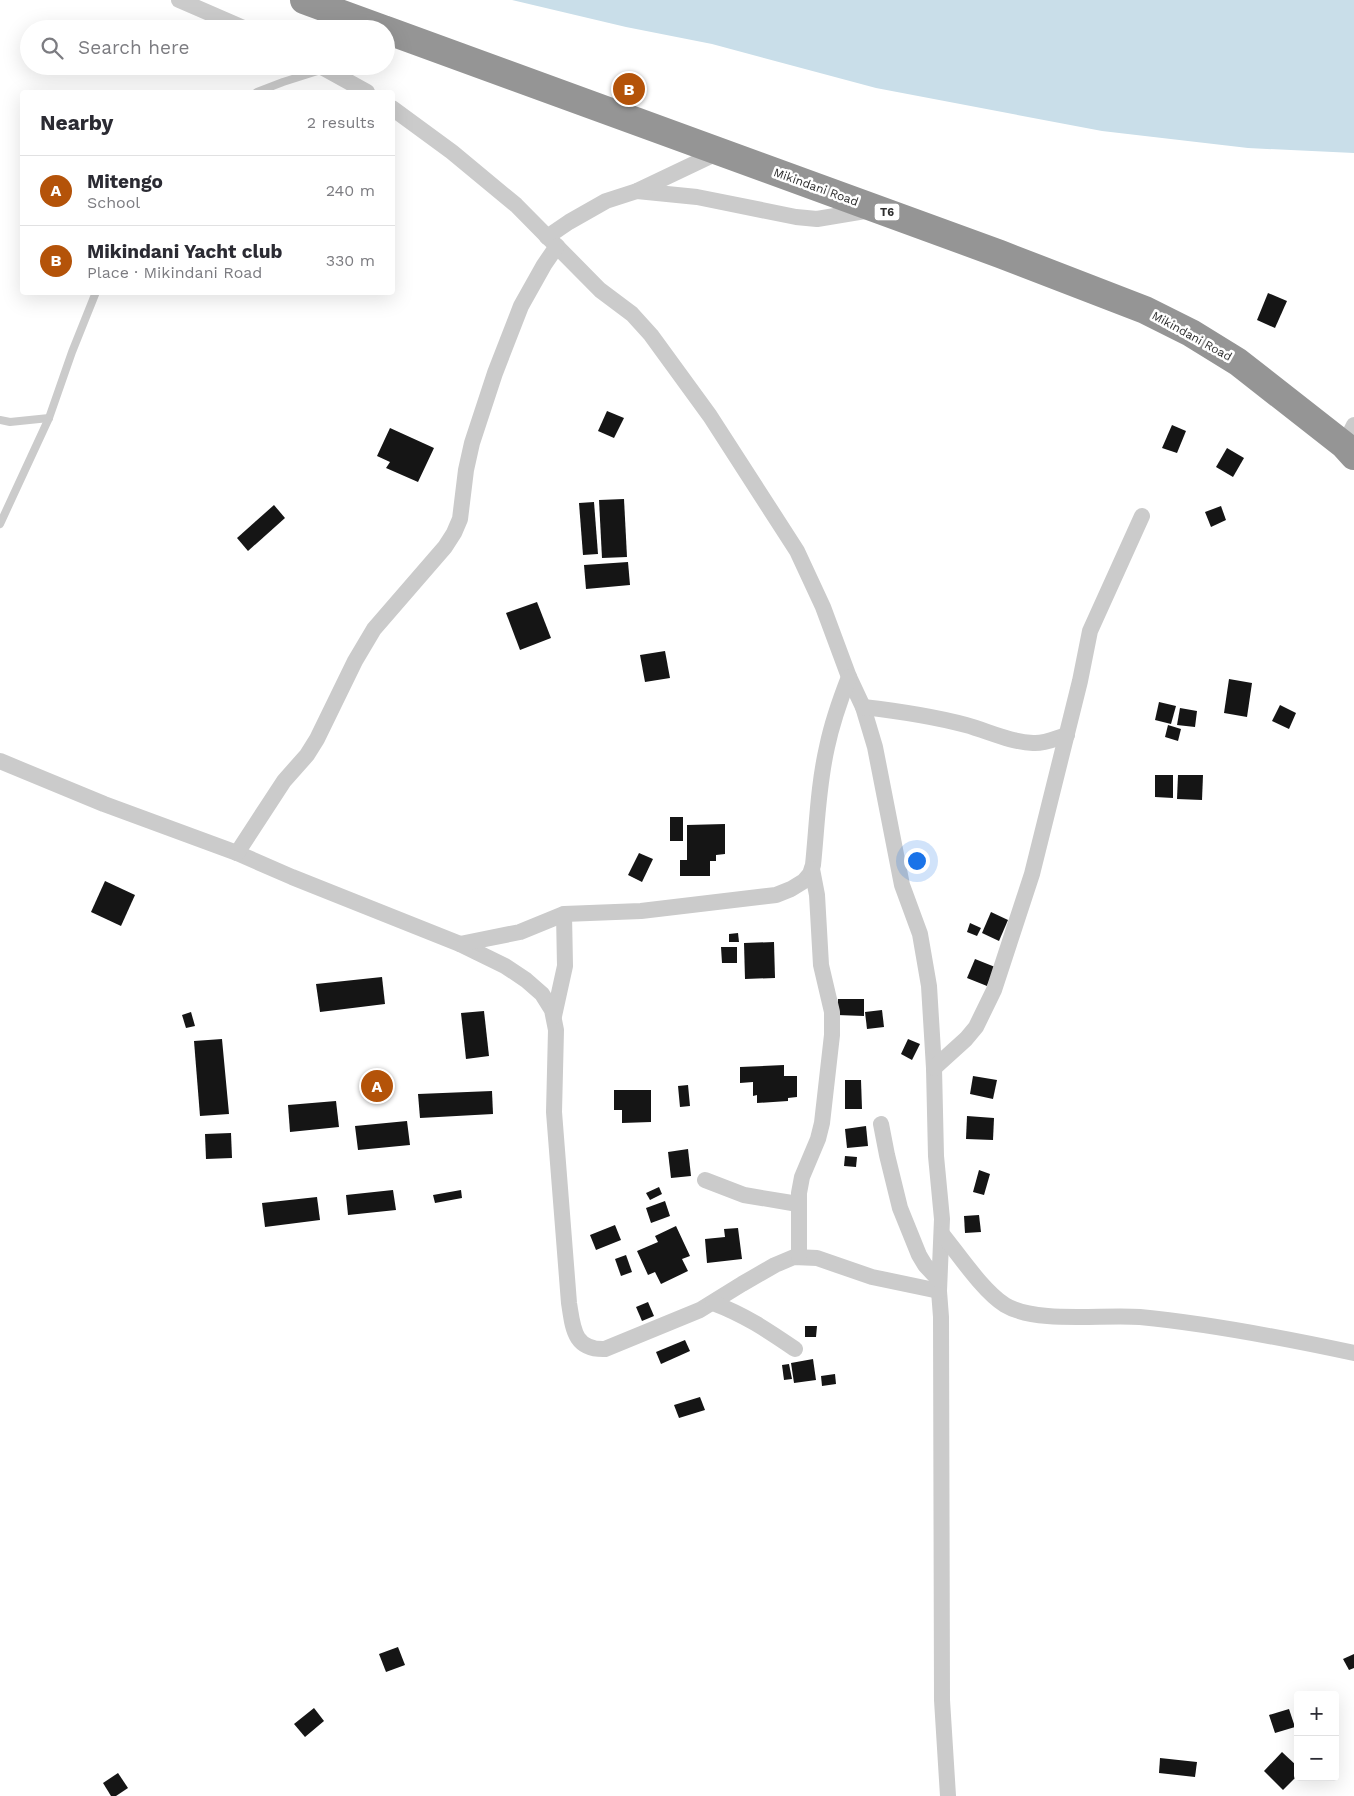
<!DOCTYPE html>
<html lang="en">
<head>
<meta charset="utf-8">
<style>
	:root { --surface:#fff; --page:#f2f2f3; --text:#2b2b33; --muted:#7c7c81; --line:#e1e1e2; --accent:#b45309 }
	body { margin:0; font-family:"Work Sans",sans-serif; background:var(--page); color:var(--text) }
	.controls { position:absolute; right:15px; bottom:15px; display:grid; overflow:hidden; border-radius:5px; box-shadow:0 5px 20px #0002 }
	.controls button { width:45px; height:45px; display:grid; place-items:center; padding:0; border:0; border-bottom:1px solid var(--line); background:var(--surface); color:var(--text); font:25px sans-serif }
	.you { position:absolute; left:916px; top:860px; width:18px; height:18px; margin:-12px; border:4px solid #fff; border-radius:50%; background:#1a73e8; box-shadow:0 0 0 8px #1a73e833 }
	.badge { display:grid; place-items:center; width:32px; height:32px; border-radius:50%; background:var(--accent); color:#fff; font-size:16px; font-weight:700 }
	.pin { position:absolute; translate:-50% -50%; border:2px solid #fff; box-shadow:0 1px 5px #0006 }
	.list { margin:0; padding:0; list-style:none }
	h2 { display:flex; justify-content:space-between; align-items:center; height:65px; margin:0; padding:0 20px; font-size:21px }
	h2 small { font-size:16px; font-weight:400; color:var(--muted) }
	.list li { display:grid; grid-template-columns:32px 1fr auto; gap:15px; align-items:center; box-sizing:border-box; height:70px; padding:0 20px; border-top:1px solid var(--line) }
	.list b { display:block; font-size:19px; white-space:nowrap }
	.list p { margin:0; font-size:16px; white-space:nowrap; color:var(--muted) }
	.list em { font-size:16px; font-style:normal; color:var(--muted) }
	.icon { flex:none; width:28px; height:28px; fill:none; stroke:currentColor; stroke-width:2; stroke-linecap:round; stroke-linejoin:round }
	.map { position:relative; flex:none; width:1354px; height:1796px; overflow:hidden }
	.search { position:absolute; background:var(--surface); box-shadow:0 5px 20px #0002; left:20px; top:20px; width:375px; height:55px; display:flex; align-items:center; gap:12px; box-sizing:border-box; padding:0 18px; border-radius:28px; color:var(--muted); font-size:19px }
	.panel { position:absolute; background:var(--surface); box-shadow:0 5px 20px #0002; left:20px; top:90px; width:375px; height:205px; border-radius:5px }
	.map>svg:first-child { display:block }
</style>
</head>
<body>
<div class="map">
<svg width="1354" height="1796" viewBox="0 0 1354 1796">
	<rect width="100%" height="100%" fill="#fff"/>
	<path fill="#c9dee9" d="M512,0H1354V153L1248,148L1102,131L876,88L712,44L626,27Z"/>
	<g fill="#151515">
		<path d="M1268,293L1287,301L1275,328L1257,320Z"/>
		<path d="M607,411L624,418L614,438L598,431Z"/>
		<path d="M1172,425L1186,431L1177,453L1162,448Z"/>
		<path d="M390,428L434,448L418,482L386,468L390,462L377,456Z"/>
		<path d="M1227,448L1244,458L1233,477L1216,467Z"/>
		<path d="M624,499L627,557L602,558L599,500Z"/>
		<path d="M594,502L598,554L583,555L579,503Z"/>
		<path d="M274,505L285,518L248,551L237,538Z"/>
		<path d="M1221,506L1226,520L1211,527L1205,512Z"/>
		<path d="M628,562L630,585L586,589L584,565Z"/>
		<path d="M537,602L551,638L520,650L506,613Z"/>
		<path d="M665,651L670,678L645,682L640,655Z"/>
		<path d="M1229,679L1252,683L1247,717L1224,713Z"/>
		<path d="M1159,702L1176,706L1171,724L1155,720Z"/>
		<path d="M1280,705L1296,713L1289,729L1272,721Z"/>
		<path d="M1180,708L1197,711L1195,727L1177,725Z"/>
		<path d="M1168,725L1181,729L1178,741L1165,737Z"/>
		<path d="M1155,775H1173V798L1155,797Z"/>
		<path d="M1178,775H1203L1202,800L1177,799Z"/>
		<rect x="670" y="817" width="13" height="24"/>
		<path d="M725,824V854L716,855V861H710V876H680V860H687V825Z"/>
		<path d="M639,853L653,859L642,882L628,875Z"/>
		<path d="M105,881L135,895L121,926L91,912Z"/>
		<path d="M991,912L1008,920L999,941L982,933Z"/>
		<path d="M970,923L981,928L977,936L967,932Z"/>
		<path d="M738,933L739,942H729V934Z"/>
		<path d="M774,942L775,978L745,979L744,943Z"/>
		<path d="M721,947H737V963H722Z"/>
		<path d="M975,959L995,967L987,986L967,978Z"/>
		<path d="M382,977L385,1004L320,1012L316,984Z"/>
		<path d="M838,999H864V1016L837,1015Z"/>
		<path d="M882,1010L884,1027L867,1029L865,1012Z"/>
		<path d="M484,1011L489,1056L466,1059L461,1013Z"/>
		<path d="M191,1012L195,1026L186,1028L182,1015Z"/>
		<path d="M222,1039L229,1114L200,1116L194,1041Z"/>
		<path d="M908,1039L920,1044L912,1060L901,1054Z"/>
		<path d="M784,1065V1076H797V1097L788,1098V1101L757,1103V1095L753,1096V1082L740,1083V1067Z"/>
		<path d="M973,1076L997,1080L993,1099L970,1094Z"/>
		<path d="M845,1080H861L862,1109H845Z"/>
		<path d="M688,1085L690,1106L680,1107L678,1086Z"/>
		<path d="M614,1090H651V1122L622,1123V1110H614Z"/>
		<path d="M492,1091L493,1114L420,1118L418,1094Z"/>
		<path d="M336,1101L339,1127L290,1132L288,1105Z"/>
		<path d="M967,1116L994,1118L993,1140L966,1139Z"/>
		<path d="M407,1121L410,1145L358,1150L355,1126Z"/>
		<path d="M866,1126L868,1146L847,1148L845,1129Z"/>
		<path d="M231,1133L232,1158L206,1159L205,1134Z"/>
		<path d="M688,1149L691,1176L671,1178L668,1152Z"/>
		<path d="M845,1156L857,1157L856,1167L844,1166Z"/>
		<path d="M979,1170L990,1174L984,1195L973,1192Z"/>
		<path d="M659,1187L662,1194L650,1200L646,1193Z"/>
		<path d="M393,1190L396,1210L348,1215L346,1195Z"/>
		<path d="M461,1190L462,1198L435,1203L433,1195Z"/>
		<path d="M317,1197L320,1220L265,1227L262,1203Z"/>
		<path d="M665,1201L670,1216L651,1223L646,1208Z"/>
		<path d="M979,1215L981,1232L965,1233L964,1216Z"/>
		<path d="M615,1225L621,1240L596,1250L590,1235Z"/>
		<path d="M676,1226L690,1256L682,1259L688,1271L661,1284L655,1272L648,1275L637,1251L658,1242L655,1236Z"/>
		<path d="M738,1228L742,1259L707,1263L705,1239L725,1237L724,1229Z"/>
		<path d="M626,1255L632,1272L621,1276L615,1259Z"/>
		<path d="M648,1302L654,1316L642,1321L636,1307Z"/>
		<path d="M805,1326H817L816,1337H805Z"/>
		<path d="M685,1340L690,1351L661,1364L656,1352Z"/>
		<path d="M813,1359L816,1380L794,1383L791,1363Z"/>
		<path d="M789,1364L792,1379L784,1380L782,1365Z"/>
		<path d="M835,1374L836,1384L822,1386L821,1376Z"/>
		<path d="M700,1397L705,1410L679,1418L674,1405Z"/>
		<path d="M398,1647L405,1665L386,1672L379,1654Z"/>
		<path d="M1354,1654V1668L1349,1670L1343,1659Z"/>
		<path d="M314,1708L324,1721L305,1737L294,1724Z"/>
		<path d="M1289,1709L1295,1727L1275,1733L1269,1715Z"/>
		<path d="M1282,1752L1298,1767V1775L1283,1790L1264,1771Z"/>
		<path d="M1160,1758L1197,1762L1195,1777L1159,1773Z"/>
		<path d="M118,1773L128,1788L116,1796H111L103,1783Z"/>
	</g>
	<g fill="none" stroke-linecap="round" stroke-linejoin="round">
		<g stroke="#cbcbcb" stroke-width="8">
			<path d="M257,92L283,82L324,69"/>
			<path d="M0,420L10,422L49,418"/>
			<path d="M0,524L49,418L72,352L96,292"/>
		</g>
		<g stroke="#cbcbcb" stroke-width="16">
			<path d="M179,0L246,29"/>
			<path d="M320,66L367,92"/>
			<path d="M392,108L452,152L516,205L600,290L632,314L651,335L710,416L797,551L823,607L849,677L863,707L875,747L902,885L920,934L929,986L934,1068L936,1156L942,1219L939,1291L941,1317L942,1700L948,1796"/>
			<path d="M637,191L697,197L796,217L817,219L871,210"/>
			<path d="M547,237L569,222L606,201L637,191L719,152"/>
			<path d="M1344,445L1354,425"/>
			<path d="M863,707C898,711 932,716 966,725C988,731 1010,742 1033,743C1045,744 1056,738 1067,735"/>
			<path d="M0,761L104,804L237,853L292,877L460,944L505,966L526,980L542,994L552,1010L556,1030L554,1112L569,1303C573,1327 573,1350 605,1349L700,1310L742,1284L775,1265L794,1257L817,1258L872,1277L939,1291"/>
			<path d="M237,853L284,781L307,755L317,739L355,661L374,629L445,547L454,533L460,519L466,470L472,443L495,373L521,306L544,265L557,246"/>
			<path d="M460,944L520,932L564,914L641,911L776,895L791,889L804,881L810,874L813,865C817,826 818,786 827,747C832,723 840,700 849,677"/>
			<path d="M554,1016L565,966L564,914"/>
			<path d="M934,1068L966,1039L976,1027L994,990L1032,874L1080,681L1090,631L1142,516"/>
			<path d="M881,1124L887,1155L900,1208L919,1255L925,1265L939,1280"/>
			<path d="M705,1180L744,1195L798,1204"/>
			<path d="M942,1234C959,1255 983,1291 1005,1305C1036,1324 1103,1314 1140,1317C1212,1324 1284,1338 1354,1353"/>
			<path d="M799,1257V1193L802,1177L818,1139L822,1123L832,1035V1012L821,965L817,895L812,869"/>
			<path d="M713,1303C745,1315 767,1330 795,1349"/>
		</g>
		<g stroke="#959595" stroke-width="28">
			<path d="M304,0L383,29"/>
			<path d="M386,30L1000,254L1145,310L1191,333L1238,362L1344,445L1354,456"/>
		</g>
	</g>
	<g text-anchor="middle" stroke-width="5" stroke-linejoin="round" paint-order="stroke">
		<rect fill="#fff" stroke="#6d6d6d" stroke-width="1" x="874.5" y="203.5" width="25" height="17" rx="4"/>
		<g font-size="11" font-weight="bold" fill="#2e2e2e">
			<text x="887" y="216">T6</text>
		</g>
		<g font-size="12" fill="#2e2e2e" stroke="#fff">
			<text transform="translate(816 187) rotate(20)" y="4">Mikindani Road</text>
			<text transform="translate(1192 336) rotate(29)" y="4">Mikindani Road</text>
		</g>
	</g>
</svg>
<div class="controls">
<button>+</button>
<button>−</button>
</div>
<div class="you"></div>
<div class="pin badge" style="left:377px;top:1086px">A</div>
<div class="pin badge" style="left:629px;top:89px">B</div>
<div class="search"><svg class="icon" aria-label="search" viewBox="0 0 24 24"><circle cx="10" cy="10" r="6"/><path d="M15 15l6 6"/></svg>Search here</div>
<section class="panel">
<h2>Nearby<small>2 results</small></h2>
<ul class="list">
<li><span class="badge">A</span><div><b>Mitengo</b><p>School</p></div><em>240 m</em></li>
<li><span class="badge">B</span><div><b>Mikindani Yacht club</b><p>Place · Mikindani Road</p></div><em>330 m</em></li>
</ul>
</section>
</div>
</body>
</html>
